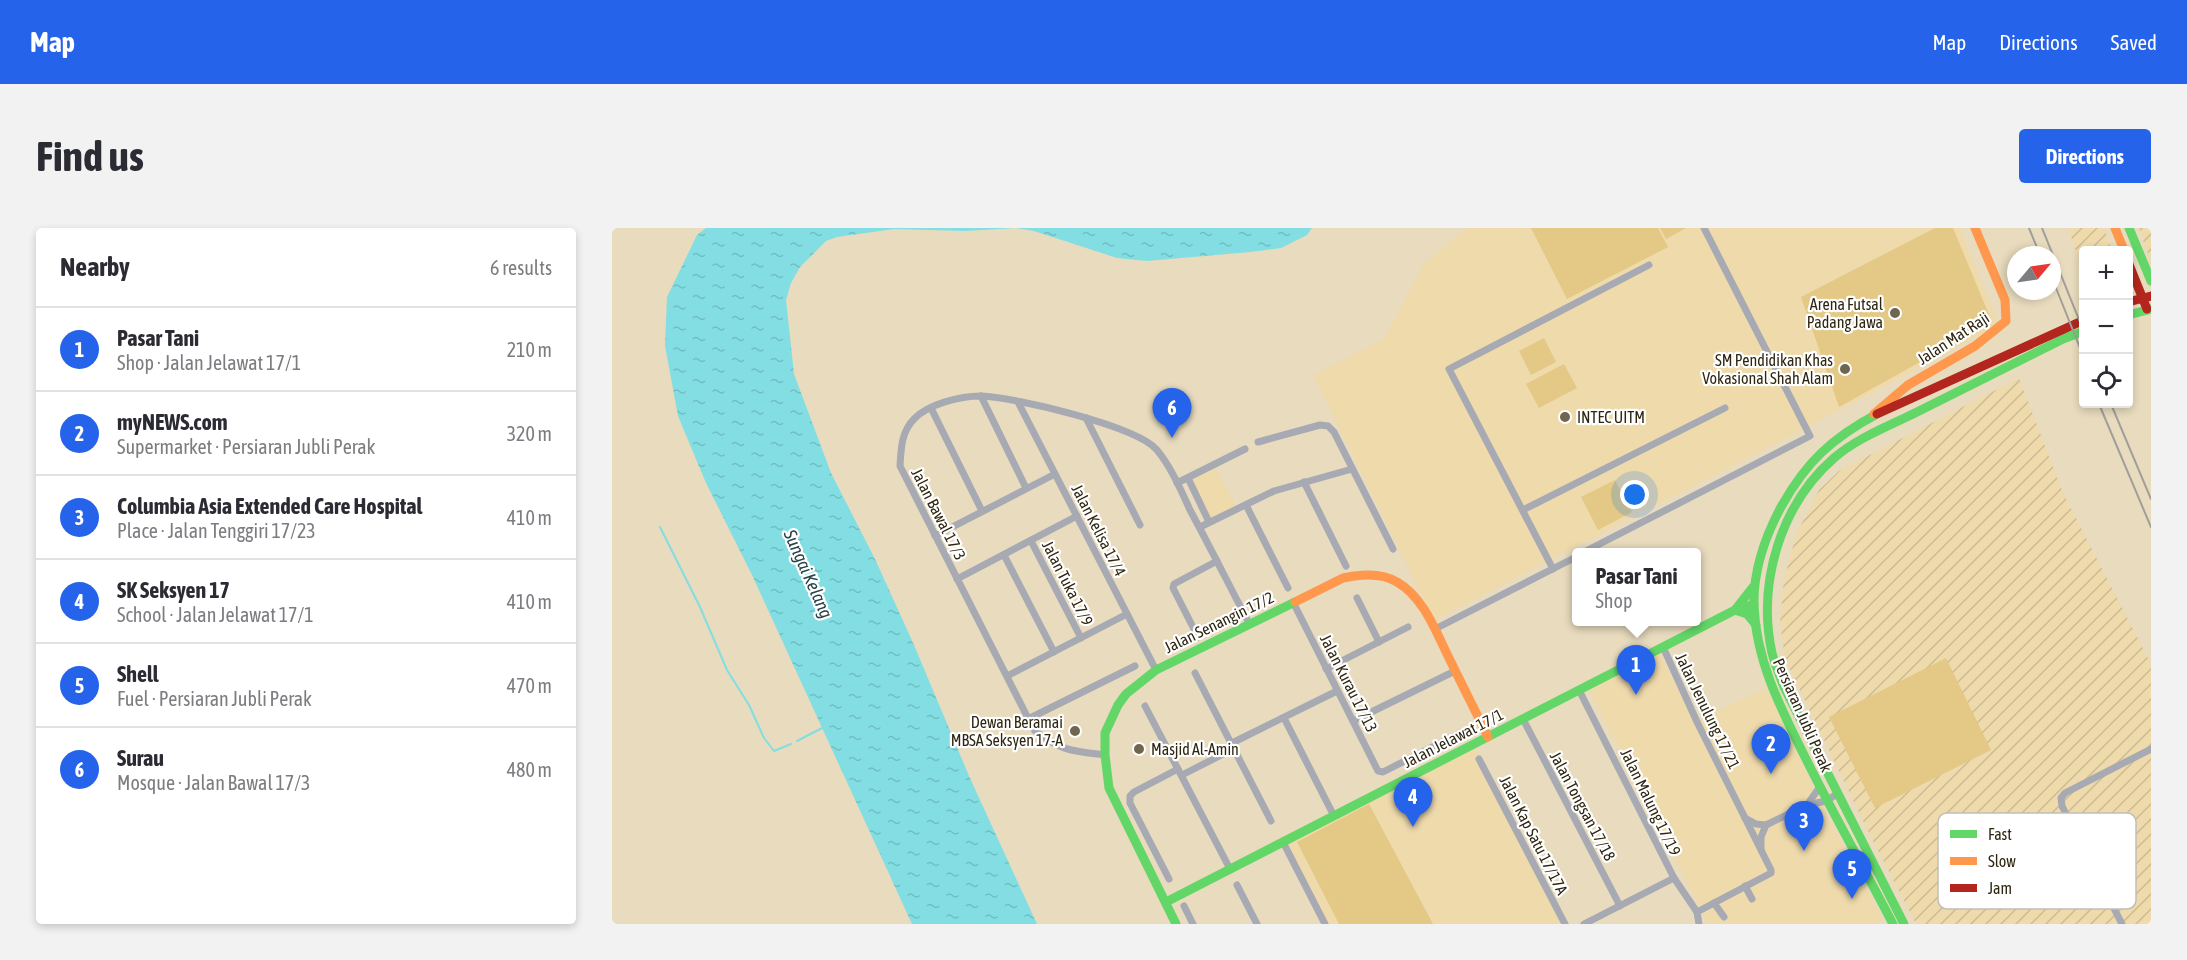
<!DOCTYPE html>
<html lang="en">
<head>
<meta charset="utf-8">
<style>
	:root { --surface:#fff; --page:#f2f2f3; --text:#2b2b33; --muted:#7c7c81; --line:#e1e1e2; --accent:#2563eb }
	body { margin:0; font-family:"Asap Condensed",sans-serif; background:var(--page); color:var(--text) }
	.controls { position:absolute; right:18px; top:18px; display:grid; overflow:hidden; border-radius:6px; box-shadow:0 3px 9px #0003 }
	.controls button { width:54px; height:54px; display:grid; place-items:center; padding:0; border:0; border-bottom:2px solid var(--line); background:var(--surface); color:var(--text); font:30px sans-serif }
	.compass { position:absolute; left:1395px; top:18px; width:54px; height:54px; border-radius:50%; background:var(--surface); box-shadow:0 3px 9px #0003; rotate:61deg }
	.you { position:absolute; left:1023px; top:267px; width:21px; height:21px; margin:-15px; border:4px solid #fff; border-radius:50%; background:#1a73e8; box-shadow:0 0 0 9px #1a73e833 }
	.badge { display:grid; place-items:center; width:39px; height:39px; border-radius:50%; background:var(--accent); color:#fff; font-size:20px; font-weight:700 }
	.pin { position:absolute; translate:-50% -50px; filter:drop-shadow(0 2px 3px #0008) }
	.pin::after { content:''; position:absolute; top:32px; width:21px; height:18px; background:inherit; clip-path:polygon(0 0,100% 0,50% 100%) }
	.popup { position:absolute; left:960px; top:320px; width:129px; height:78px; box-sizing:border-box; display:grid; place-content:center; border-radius:6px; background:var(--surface); filter:drop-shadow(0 2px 4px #0005); font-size:20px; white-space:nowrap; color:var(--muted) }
	.popup b { font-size:22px; color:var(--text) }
	.popup::after { content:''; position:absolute; left:50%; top:100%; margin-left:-12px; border:12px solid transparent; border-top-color:var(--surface) }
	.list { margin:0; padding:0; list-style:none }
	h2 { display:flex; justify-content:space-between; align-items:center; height:78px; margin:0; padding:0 24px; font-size:26px }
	h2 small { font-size:20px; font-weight:400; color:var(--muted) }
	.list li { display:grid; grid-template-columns:39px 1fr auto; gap:18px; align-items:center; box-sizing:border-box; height:84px; padding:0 24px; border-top:2px solid var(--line) }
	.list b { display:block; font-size:22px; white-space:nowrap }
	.list p { margin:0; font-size:20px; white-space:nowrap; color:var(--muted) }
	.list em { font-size:20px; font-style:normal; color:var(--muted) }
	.icon { flex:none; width:33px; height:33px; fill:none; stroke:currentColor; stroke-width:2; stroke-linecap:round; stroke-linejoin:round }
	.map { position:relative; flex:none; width:1539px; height:696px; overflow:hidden; border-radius:6px }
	header { display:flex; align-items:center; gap:36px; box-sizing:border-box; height:84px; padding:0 30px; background:var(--accent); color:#fff }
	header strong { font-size:28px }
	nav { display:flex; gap:33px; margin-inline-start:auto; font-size:21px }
	.intro { display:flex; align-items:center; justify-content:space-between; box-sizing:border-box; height:144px; padding:0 36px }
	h1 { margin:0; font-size:42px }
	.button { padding:15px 27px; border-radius:6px; background:var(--accent); color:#fff; font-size:21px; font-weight:700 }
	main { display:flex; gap:36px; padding:0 36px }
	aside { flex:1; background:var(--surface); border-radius:6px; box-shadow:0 3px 9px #0003 }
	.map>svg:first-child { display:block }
</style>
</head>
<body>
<header>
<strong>Map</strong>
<nav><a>Map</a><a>Directions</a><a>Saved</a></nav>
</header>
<div class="intro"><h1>Find us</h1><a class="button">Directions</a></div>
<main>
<aside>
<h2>Nearby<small>6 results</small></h2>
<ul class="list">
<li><span class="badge">1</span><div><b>Pasar Tani</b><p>Shop · Jalan Jelawat 17/1</p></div><em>210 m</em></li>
<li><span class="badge">2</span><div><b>myNEWS.com</b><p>Supermarket · Persiaran Jubli Perak</p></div><em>320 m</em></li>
<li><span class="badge">3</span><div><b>Columbia Asia Extended Care Hospital</b><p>Place · Jalan Tenggiri 17/23</p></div><em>410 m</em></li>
<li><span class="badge">4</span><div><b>SK Seksyen 17</b><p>School · Jalan Jelawat 17/1</p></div><em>410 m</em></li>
<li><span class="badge">5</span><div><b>Shell</b><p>Fuel · Persiaran Jubli Perak</p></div><em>470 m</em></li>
<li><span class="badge">6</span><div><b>Surau</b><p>Mosque · Jalan Bawal 17/3</p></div><em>480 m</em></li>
</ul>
</aside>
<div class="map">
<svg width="1539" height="696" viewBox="0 0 1539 696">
	<defs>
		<pattern id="industrial-furrows" width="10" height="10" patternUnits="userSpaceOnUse" patternTransform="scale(1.5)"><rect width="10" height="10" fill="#efdaac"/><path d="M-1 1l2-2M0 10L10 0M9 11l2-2" fill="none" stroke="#cdbb93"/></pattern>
		<pattern id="water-ripples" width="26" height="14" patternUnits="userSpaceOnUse" patternTransform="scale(1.5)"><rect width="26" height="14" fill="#82dee2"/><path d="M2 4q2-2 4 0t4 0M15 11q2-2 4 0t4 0" fill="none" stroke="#71bec1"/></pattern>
	</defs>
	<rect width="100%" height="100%" fill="#e8dbbe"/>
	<g fill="#efdaac">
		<path d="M855,0H1348L1387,97L1222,185L822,392L701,147L772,111L812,35Z"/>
		<path d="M603,239L624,278L598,291L579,251Z"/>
		<path d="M1048,425L1082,494L1154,460L1212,581L1271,692L1264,696H1096L977,462Z"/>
		<path d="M861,517L953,696H713L671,614Z"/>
	</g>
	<g fill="url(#industrial-furrows)">
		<path d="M1456,0H1492L1500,22H1472L1471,43Z"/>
		<path d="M1527,0H1539V33L1536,26Z"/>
		<path d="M1407,150L1451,265L1539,436V696H1304L1255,601L1173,431L1168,394L1172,352L1184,307L1207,262L1227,243Z"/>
	</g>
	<g fill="#e3c886">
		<path d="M919,0H1046L1056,19L955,71Z"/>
		<path d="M1048,0H1074L1054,11Z"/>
		<path d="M1323,0H1341L1380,94L1227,179L1189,69Z"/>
		<path d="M932,110L944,134L919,147L907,123Z"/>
		<path d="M952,136L965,160L927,180L914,156Z"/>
		<path d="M1003,252L1020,284L986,302L969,269Z"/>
		<path d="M1334,430L1379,522L1263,580L1217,489Z"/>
		<path d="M757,576L821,696H727L685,614Z"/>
	</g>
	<path fill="url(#water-ripples)" d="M94,0H700L695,7L669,20L638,24L535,33L505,30L422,3L404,0L352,3L282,1L225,9L214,13L188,39L179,55L174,72L182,146L219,245L263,331L302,417L357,548L425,696H300L140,347L94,255L66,188L53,118L55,69L85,7Z"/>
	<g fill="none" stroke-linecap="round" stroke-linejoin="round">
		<g stroke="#82dee2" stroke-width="2">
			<path d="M48,299L88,379L115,442L137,477L152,510L162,523L179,516"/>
			<path d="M185,513L212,499"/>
		</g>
		<g stroke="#a7aab2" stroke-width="7">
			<path d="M369,168L414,260"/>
			<path d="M406,174L544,442"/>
			<path d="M319,180L370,283"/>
			<path d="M474,190L528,297"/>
			<path d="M646,214L708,197L716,198L722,204L781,321"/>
			<path d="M576,250L597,294"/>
			<path d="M692,254L734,338"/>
			<path d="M565,255L633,221"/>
			<path d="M634,277L676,360"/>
			<path d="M911,282L1113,180"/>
			<path d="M588,299L662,263L740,241"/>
			<path d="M323,308L443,246"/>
			<path d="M419,313L469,410"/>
			<path d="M972,324L1198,208L1092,0"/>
			<path d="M392,327L442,424"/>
			<path d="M941,341L837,141L1037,37"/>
			<path d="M345,351L465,288"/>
			<path d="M745,370L767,414"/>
			<path d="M681,374L766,543L771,544L850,504"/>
			<path d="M823,401L964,329"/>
			<path d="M586,409L561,360L562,356L605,333"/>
			<path d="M1051,419L1086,496L1159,642V645L1085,684"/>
			<path d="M714,441L796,399"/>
			<path d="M583,445L659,593"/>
			<path d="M395,448L515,386"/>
			<path d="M967,462L1062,650L1085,684L1087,696"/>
			<path d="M533,478L618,641"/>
			<path d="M672,490L722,588"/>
			<path d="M416,491L523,438"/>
			<path d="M911,491L1008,678"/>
			<path d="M741,493L843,443"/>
			<path d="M618,516L725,463"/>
			<path d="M493,527C461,523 448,523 422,502L288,238C289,222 289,204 302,191C316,176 348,168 369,168C402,169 525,198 545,222C559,239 569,262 578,282C598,319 617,357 637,395"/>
			<path d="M867,531L953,696"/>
			<path d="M570,547L621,521"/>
			<path d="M1195,577L1207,560"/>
			<path d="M1133,590L1144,596L1154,597L1195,577L1214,573L1225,566"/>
			<path d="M671,614L713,696"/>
			<path d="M1149,621V609L1154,597"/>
			<path d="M557,651L518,575V568L522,564L566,541"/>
			<path d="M625,657L645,696"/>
			<path d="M1133,658L1140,671"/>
			<path d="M1102,675L1112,689"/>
			<path d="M572,678L581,696"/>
			<path d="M972,696L1062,650"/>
			<path d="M1510,696L1450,578L1449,570L1453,565L1539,521"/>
		</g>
		<g stroke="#63d668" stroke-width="9">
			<path d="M1517,0L1539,53"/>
			<path d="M1516,87L1539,81"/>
			<path d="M1265,186C1220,210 1194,234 1169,279C1153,309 1141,343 1142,378C1144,431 1167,477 1190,523C1219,582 1251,638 1281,696"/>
			<path d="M1141,359L1123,382L1135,386L1144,397"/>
			<path d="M554,674L1123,382L1142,376"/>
			<path d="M564,696L497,560L493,527V505L506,477L514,466L544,442L683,374"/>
			<path d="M1292,696L1172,459C1168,448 1163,437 1160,425C1145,356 1168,277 1222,230C1245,210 1277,198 1305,184C1354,160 1402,135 1451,111L1472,103"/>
		</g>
		<g stroke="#ff974d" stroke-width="9">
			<path d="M1503,0L1512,22"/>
			<path d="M1262,186L1296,157L1363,118L1394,93L1393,72L1363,0"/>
			<path d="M683,374L731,350C749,346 769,344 785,354C813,370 825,407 839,434C851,459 864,484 876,509"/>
		</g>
		<g stroke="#b3261e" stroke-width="9">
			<path d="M1516,34L1535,81"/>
			<path d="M1516,74L1539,68"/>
			<path d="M1265,186L1472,92"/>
		</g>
		<g stroke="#a19f99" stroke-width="2">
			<path d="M1417,0L1428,27"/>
			<path d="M1430,0L1472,104"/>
			<path d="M1440,50L1472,130"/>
			<path d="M1487,176L1539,299"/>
			<path d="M1499,176L1539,271"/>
		</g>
	</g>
	<g fill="#70654e" stroke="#fff" stroke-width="2">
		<circle cx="1283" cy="85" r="6"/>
		<circle cx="1233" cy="141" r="6"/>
		<circle cx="953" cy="189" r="6"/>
		<circle cx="463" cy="503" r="6"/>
		<circle cx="527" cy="521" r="6"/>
	</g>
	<g text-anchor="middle" stroke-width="4.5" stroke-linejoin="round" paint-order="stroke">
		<g font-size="16" fill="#2f2611" stroke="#fff" text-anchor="end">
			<text x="1271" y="82">Arena Futsal<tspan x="1271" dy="18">Padang Jawa</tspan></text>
			<text x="1221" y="138">SM Pendidikan Khas<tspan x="1221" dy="18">Vokasional Shah Alam</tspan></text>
			<text x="965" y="195" text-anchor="start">INTEC UITM</text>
			<text x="451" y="500">Dewan Beramai<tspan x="451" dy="18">MBSA Seksyen 17-A</tspan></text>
			<text x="539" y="527" text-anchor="start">Masjid Al-Amin</text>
		</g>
		<g font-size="16" fill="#2f2611" stroke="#fff">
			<text transform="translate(1341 110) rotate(-33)" y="6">Jalan Mat Raji</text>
			<text transform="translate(327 286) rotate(63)" y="6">Jalan Bawal 17/3</text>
			<text transform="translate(487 302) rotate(63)" y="6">Jalan Kelisa 17/4</text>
			<text transform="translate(456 355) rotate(63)" y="6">Jalan Tuka 17/9</text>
			<text transform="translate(607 394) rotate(-26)" y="6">Jalan Senangin 17/2</text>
			<text transform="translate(737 455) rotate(63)" y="6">Jalan Kurau 17/13</text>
			<text transform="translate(1096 483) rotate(64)" y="6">Jalan Jenulung 17/21</text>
			<text transform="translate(1191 487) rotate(66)" y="6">Persiaran Jubli Perak</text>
			<text transform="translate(841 510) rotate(-27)" y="6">Jalan Jelawat 17/1</text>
			<text transform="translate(1039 574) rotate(64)" y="6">Jalan Malung 17/19</text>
			<text transform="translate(971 578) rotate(62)" y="6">Jalan Tongsan 17/18</text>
			<text transform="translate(922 607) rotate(63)" y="6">Jalan Kap Satu 17/17A</text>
		</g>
		<g font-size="18" font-style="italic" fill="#264348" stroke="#fff">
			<text transform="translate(196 346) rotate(66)" y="6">Sungai Kelang</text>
		</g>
	</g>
	<rect x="1326" y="585" width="198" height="96" rx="9" fill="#fff" stroke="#c1beb8" stroke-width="1.5"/>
	<rect x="1338" y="602" width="27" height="8" fill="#63d668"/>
	<rect x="1338" y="629" width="27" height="8" fill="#ff974d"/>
	<rect x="1338" y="656" width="27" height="8" fill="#b3261e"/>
	<g font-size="16" fill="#2f2611">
		<text x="1376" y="612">Fast</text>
		<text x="1376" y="639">Slow</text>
		<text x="1376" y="666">Jam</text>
	</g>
</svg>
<div class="controls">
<button>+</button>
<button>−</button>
<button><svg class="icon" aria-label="locate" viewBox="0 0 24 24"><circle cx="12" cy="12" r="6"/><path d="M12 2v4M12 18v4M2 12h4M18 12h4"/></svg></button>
</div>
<svg class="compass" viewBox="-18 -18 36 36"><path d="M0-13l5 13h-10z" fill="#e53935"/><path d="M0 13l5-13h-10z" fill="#7c7c81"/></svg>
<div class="you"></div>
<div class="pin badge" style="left:1024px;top:467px">1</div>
<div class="popup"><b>Pasar Tani</b>Shop</div>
<div class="pin badge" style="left:1159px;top:546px">2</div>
<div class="pin badge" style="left:1192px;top:623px">3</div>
<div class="pin badge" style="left:801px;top:599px">4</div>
<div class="pin badge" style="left:1240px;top:671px">5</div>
<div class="pin badge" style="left:560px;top:210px">6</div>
</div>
</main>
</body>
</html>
